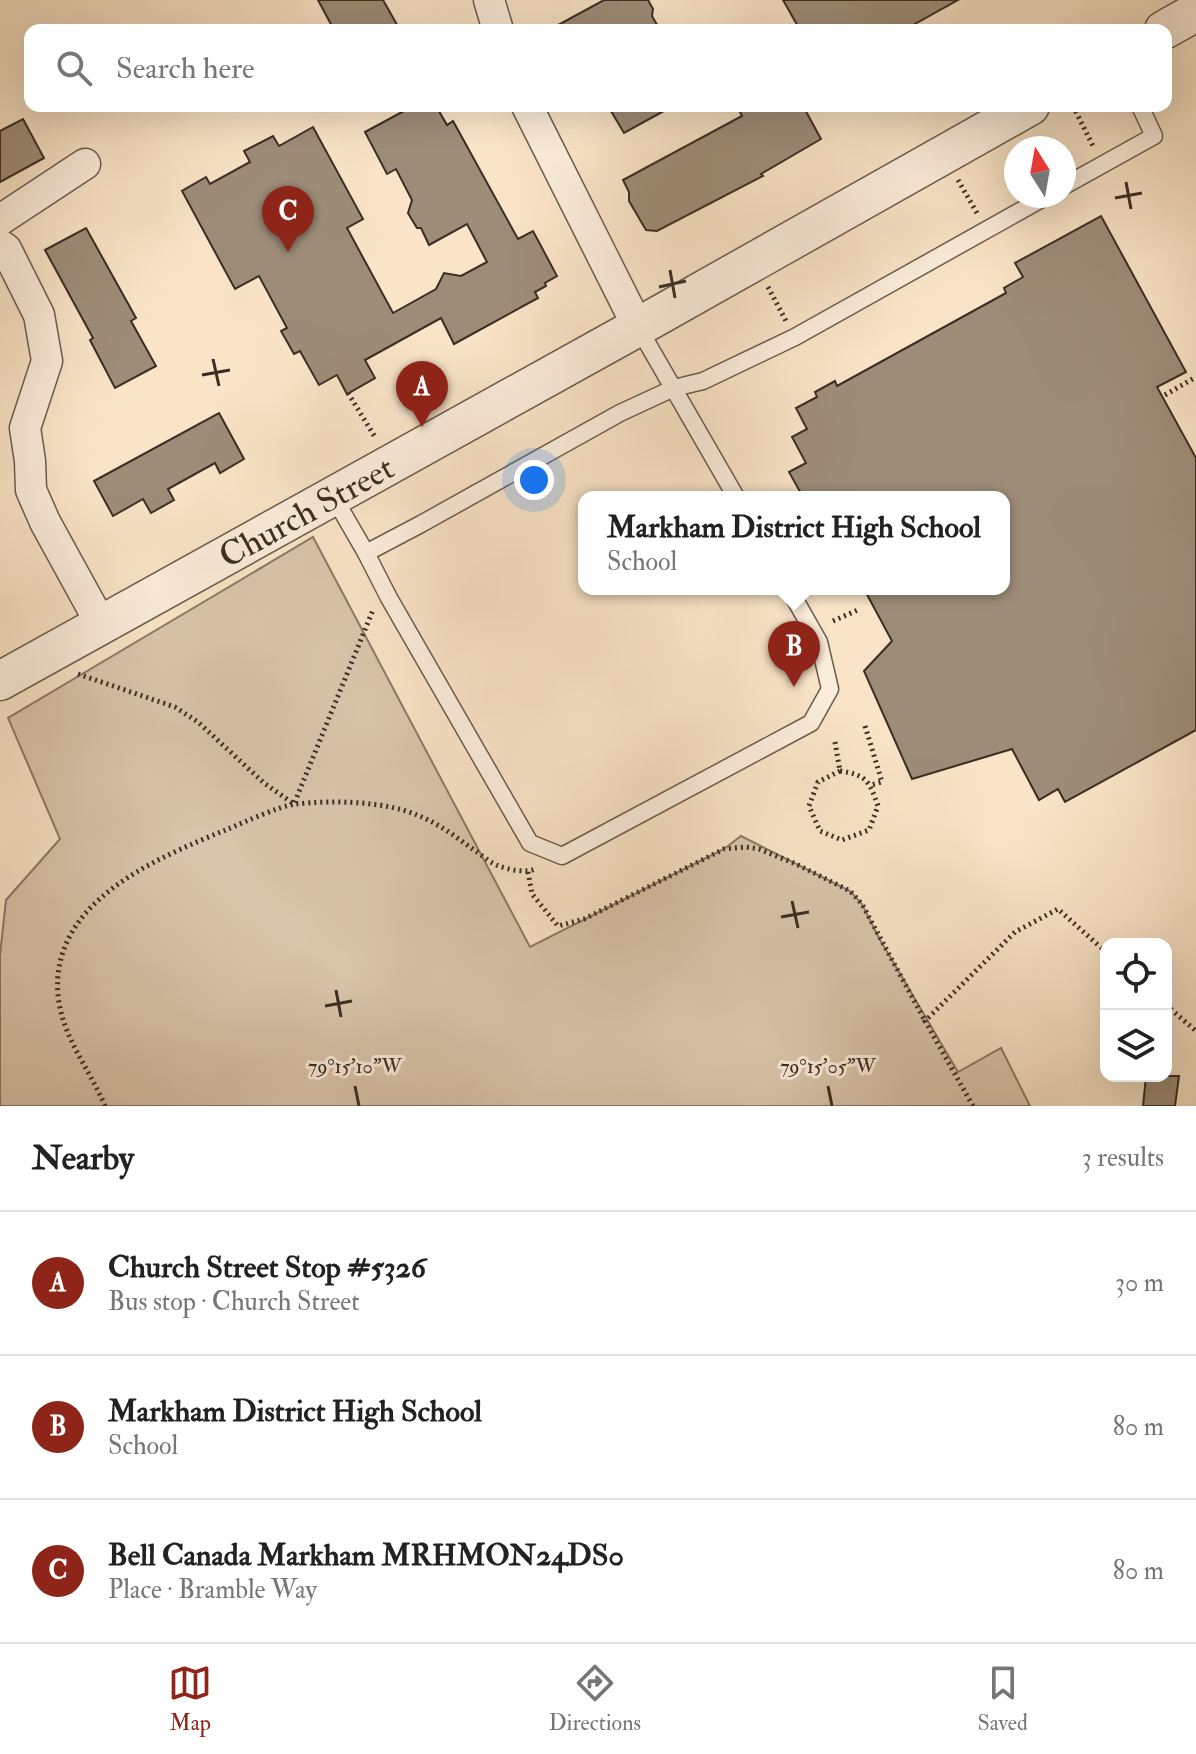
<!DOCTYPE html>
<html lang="en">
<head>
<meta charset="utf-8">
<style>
	:root { --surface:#fff; --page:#f2f2f2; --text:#222; --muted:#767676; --line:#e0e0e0; --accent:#8f2418 }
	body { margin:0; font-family:"IM FELL Double Pica",serif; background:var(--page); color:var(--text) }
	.controls { position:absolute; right:24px; bottom:24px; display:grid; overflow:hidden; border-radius:16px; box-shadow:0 8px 32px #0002 }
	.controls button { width:72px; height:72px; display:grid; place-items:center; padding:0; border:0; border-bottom:2px solid var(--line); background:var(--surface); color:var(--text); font:40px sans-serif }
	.compass { position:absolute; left:1004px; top:136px; width:72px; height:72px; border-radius:50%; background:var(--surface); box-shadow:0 8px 32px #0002; rotate:349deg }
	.you { position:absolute; left:534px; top:480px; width:28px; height:28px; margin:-20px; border:6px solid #fff; border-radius:50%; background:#1a73e8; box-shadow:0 0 0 12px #1a73e833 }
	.badge { display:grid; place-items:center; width:52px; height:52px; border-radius:50%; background:var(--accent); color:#fff; font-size:26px; font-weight:700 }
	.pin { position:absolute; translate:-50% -66px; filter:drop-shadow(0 2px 4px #0008) }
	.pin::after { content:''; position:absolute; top:42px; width:28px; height:24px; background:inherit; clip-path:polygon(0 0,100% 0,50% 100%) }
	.popup { position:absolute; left:578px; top:491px; width:432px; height:104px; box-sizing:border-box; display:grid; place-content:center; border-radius:16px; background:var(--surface); filter:drop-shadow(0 2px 6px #0005); font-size:26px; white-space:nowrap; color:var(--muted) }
	.popup b { font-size:30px; color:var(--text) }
	.popup::after { content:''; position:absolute; left:50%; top:100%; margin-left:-16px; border:16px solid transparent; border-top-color:var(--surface) }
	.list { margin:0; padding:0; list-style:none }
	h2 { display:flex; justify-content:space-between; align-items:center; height:104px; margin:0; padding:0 32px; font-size:34px }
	h2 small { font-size:26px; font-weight:400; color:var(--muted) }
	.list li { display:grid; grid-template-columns:52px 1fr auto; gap:24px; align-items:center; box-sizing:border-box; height:144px; padding:0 32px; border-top:2px solid var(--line) }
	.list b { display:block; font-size:30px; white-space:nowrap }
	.list p { margin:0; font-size:26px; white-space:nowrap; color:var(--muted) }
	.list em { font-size:26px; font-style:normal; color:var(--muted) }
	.icon { flex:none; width:44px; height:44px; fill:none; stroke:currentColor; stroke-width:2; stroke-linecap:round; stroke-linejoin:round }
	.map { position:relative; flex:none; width:1196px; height:1106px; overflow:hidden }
	.search { position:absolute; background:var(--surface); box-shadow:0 8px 32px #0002; left:24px; right:24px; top:24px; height:88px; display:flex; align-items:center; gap:20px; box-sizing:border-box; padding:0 28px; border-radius:16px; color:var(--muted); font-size:30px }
	.sheet { height:536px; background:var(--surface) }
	nav { display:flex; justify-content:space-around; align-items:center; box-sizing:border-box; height:112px; border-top:2px solid var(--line); background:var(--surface); font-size:22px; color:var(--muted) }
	nav a { display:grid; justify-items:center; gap:4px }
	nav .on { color:var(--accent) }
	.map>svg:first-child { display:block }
</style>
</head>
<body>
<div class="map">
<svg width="1196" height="1106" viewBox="0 0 1196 1106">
	<rect width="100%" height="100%" fill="#f9e4c7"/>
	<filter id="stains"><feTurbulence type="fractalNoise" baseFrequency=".0025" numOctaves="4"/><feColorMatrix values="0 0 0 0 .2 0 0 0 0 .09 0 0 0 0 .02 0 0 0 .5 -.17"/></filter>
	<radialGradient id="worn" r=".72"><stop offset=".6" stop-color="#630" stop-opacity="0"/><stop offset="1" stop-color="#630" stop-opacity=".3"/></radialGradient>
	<path fill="#d9c5ab" stroke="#8a7a67" stroke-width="2" d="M313,537L530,947L724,849L741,836L850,891L862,904L879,938L958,1072L1001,1048L1030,1106H0V955L6,900L60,839L8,718Z"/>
	<g fill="#9d8d78" stroke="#3a2e23" stroke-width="2">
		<path d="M318,0H383L400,30H334Z"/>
		<path d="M604,0H648L653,9L652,16L660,30H549Z"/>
		<path d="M783,0H958L904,30H800Z"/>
		<path d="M413,106H436L447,125L453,121L518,239L533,231L557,276L545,283L546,286L535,292L538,298L454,344L441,318L365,360L375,378L347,394L337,375L319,385L300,351L294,354L281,331L287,328L259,276L235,289L182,191L206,177L210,184L250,162L244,151L273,136L279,146L313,127L363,219L347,228L393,313L436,289L444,273L461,276L487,262L467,224L429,245L421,228H417L408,213L412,200L396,169L387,174L365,132Z"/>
		<path d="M608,106H673L624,133Z"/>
		<path d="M737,106H803L821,139L761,174L763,176L657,231L646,230L629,201V192L623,180L742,116Z"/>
		<path d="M23,119L44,158L0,182V131Z"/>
		<path d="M1101,216L1186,372L1157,387L1196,458V730L1065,802L1058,789L1039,800L1012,749L912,779L864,671L892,641L864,589H1004V497H803L789,472L806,463L792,437L807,429L796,408L817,397L815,392L835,381L837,386L1006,293L1004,288L1023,277L1015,263Z"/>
		<path d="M86,228L136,318L131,321L156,366L115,388L90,340L93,338L45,250Z"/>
		<path d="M219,413L244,459L220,473L215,463L168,489L174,500L151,513L143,499L113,516L94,481Z"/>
		<path d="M1146,1076H1179L1175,1106H1143Z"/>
	</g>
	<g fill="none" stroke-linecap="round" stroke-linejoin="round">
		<g stroke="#6a5c4c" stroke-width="19">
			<g id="service">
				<path d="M1064,186L1154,136L1140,106"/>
				<path d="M638,327L736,497"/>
				<path d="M333,496L366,553L389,598L530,843L562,856L811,723L830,689L819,642L789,589"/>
				<path d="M366,553L421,524L620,413L674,388L703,381L795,337L1047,196"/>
			</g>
		</g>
		<g stroke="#6a5c4c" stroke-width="33">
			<g id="minor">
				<path d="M489,0L498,30"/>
				<path d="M527,106L638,327"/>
				<path d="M0,220L85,164"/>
				<path d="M0,245L6,249L39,315L47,361L25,428L30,461L31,490L45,522L101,624"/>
			</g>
		</g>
		<g stroke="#6a5c4c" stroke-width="41">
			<g id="tertiary">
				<path d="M1164,30L1196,12"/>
				<path id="s1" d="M0,681L638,327L1030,106"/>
			</g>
		</g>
		<g stroke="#3a2e23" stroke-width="5" stroke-dasharray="2 4" stroke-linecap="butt">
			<path d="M1073,106L1094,148"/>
			<path d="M958,180L977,213"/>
			<path d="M768,287L786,321"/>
			<path d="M348,393L375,437"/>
			<path d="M1165,395L1196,377"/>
			<path d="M833,621L860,609"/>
			<path d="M78,674L175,707L198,722L264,783L294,804L373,610"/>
			<path d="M865,726L882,782L871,785"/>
			<path d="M835,742L840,771"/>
			<path d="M840,771C867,775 869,781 878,806L869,830L842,840L820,831L809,806L818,782Z"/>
			<path d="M528,872L532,894L558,926L584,919L724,849L746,847L759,849L796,864L850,891L862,904L925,1021"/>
			<path d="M1166,1005L1196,1031"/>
			<path d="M105,1106C89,1068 62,1037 58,995C50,901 157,858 228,829C245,822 279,806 296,804C332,800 384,801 417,815C438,823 456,837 474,850C482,855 490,863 499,866C510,870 525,873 535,869"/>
			<path d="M973,1106L925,1021L1015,932L1058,909L1106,952"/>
		</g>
		<use href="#service" stroke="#fbeddb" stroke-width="16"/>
		<use href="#minor" stroke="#fbeddb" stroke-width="30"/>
		<use href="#tertiary" stroke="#fbeddb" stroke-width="38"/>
	</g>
	<path fill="none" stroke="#3a2e23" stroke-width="3" d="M1126,182L1131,209M1115,198L1142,193M670,270L675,298M659,287L686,281M213,359L219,386M202,375L230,370M792,901L798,928M781,917L809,912M336,990L341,1017M325,1006L352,1001M355,1086L359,1106M828,1086L832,1106"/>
	<g text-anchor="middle" stroke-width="6" stroke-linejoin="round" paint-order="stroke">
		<g font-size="34" fill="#3a2e23" stroke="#fbeddb">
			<text dy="12" stroke="none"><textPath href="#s1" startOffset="350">Church Street</textPath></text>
		</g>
	</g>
	<g font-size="20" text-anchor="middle" fill="#3a2e23" stroke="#fbeddb" stroke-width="6" stroke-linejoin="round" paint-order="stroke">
		<text x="355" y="1073">79°15'10"W</text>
		<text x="828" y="1073">79°15'05"W</text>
	</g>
	<rect width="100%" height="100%" filter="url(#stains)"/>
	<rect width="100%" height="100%" fill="url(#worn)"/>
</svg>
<div class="controls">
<button><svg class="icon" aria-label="locate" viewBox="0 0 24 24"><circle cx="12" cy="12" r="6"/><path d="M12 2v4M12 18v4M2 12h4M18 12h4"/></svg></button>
<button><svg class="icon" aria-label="layers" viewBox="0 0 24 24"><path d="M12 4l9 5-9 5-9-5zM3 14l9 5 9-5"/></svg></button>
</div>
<svg class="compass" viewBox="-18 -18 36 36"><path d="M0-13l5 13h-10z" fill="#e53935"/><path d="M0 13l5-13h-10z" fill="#767676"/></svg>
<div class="you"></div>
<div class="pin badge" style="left:422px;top:427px">A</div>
<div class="pin badge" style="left:794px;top:687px">B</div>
<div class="popup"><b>Markham District High School</b>School</div>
<div class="pin badge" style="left:288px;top:252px">C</div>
<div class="search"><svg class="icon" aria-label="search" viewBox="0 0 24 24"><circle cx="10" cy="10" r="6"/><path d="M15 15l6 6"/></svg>Search here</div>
</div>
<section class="sheet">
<h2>Nearby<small>3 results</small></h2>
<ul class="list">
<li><span class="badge">A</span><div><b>Church Street Stop #5326</b><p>Bus stop · Church Street</p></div><em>30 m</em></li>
<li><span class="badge">B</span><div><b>Markham District High School</b><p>School</p></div><em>80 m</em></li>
<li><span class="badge">C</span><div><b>Bell Canada Markham MRHMON24DS0</b><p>Place · Bramble Way</p></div><em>80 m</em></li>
</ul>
</section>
<nav>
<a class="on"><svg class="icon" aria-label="map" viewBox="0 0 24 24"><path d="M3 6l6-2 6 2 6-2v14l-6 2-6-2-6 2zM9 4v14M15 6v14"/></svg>Map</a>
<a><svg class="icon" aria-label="directions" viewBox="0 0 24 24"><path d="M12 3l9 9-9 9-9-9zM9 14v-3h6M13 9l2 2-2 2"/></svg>Directions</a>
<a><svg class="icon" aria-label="saved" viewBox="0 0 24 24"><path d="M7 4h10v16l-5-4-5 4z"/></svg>Saved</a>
</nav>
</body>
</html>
